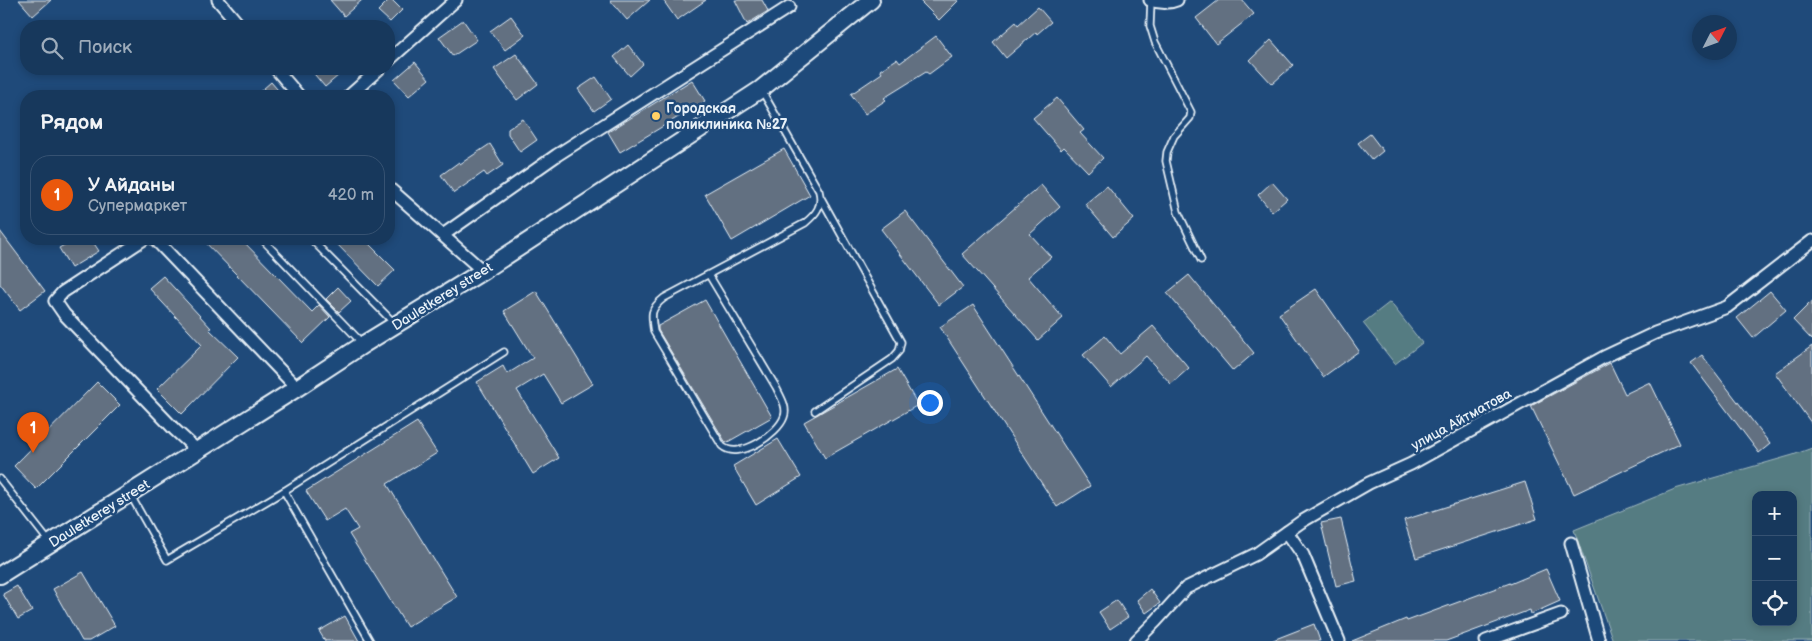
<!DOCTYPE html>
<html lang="ru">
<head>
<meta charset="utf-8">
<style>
	:root { --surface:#17385c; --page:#203f62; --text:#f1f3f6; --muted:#9eacbb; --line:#365272; --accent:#ea580c }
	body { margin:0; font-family:"Balsamiq Sans",sans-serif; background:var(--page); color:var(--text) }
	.controls { position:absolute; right:15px; bottom:15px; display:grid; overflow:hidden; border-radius:10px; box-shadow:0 2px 8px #0003 }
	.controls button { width:45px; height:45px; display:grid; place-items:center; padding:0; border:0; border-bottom:1px solid var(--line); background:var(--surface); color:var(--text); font:25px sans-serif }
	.compass { position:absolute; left:1692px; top:15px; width:45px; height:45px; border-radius:50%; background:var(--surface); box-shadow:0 2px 8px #0003; rotate:48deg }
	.you { position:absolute; left:929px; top:402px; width:18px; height:18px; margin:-12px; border:4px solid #fff; border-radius:50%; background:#1a73e8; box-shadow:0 0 0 8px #1a73e833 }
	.badge { display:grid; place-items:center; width:32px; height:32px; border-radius:50%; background:var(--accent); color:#fff; font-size:16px; font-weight:700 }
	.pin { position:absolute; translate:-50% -41px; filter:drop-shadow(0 1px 2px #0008) }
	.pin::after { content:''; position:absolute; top:26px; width:18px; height:15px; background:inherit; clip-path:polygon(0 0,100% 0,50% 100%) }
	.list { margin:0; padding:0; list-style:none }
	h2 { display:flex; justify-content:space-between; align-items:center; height:65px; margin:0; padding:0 20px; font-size:21px }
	h2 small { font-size:16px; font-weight:400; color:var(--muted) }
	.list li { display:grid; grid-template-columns:32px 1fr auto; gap:15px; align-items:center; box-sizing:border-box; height:80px; margin:0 10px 10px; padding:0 10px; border:1px solid var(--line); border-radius:20px }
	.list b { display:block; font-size:19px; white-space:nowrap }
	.list p { margin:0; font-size:16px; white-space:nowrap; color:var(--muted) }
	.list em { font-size:16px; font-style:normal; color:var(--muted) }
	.icon { flex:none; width:28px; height:28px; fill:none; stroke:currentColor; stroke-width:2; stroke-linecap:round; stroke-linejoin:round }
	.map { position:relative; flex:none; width:1812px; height:641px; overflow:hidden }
	.search { position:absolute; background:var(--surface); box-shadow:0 2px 8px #0003; left:20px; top:20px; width:375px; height:55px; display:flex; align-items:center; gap:12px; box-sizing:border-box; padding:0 18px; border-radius:20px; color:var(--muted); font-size:19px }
	.panel { position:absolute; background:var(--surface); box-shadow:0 2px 8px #0003; left:20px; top:90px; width:375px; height:155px; border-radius:20px }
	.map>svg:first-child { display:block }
</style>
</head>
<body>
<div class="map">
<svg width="1812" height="641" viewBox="0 0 1812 641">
	<rect width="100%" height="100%" fill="#1f4a7a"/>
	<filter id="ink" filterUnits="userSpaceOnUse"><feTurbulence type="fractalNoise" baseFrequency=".02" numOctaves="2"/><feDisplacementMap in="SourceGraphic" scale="10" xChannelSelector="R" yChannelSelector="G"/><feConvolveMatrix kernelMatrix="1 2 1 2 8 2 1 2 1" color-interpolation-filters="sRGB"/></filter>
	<g filter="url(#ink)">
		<g fill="#557c82" stroke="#9eb6bd" fill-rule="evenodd">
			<path d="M1390,302L1422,343L1395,364L1363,323Z"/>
			<path d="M1812,448V641H1613L1574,530L1675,489L1793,455ZM1756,495H1793V622H1756Z"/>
		</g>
		<g fill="#627081" stroke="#e8f1f8">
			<path d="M19,0H51L33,16Z"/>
			<path d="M330,0H362L344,16Z"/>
			<path d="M389,0H392L402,10L390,22L378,11Z"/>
			<path d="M610,0H650L627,20Z"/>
			<path d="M663,0H706L677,20Z"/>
			<path d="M735,0H762L768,11L747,24Z"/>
			<path d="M919,0H959L939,20Z"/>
			<path d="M1219,0H1242L1254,14L1216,44L1196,18Z"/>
			<path d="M1038,7L1051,22L1037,34L1036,32L1006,58L993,42L1016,22L1018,25Z"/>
			<path d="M511,16L525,35L505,50L490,31Z"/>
			<path d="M463,20L477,40L453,56L439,37Z"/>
			<path d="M936,36L952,57L929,74L926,72L884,98L886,100L865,114L851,94L882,73L880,70L897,59L900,63Z"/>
			<path d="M1271,40L1293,65L1272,84L1250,60Z"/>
			<path d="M628,45L643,64L630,76L614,57Z"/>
			<path d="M516,54L538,84L517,100L494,69Z"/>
			<path d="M415,62L429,79L409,96L394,80Z"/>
			<path d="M310,69H346L325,87Z"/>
			<path d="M596,77L611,99L594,111L578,89Z"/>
			<path d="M692,80L705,101L620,152L608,132Z"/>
			<path d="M271,82L283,96H255Z"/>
			<path d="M1057,98L1084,130L1080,133L1103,158L1088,172L1064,147L1061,150L1033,118Z"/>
			<path d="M523,119L537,140L520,152L508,134V129Z"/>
			<path d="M1370,134L1383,151L1372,160L1358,143Z"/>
			<path d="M490,144L503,165L487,176L484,172L454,193L441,175L459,162L460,164Z"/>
			<path d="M784,149L810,195L732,241L705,194Z"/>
			<path d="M1272,182L1287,199L1272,212L1258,195Z"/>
			<path d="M1041,185L1060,207L1030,234L1051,257L1028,277L1063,318L1038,340L962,254Z"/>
			<path d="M1107,186L1134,219L1113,237L1085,204Z"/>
			<path d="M905,211L963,287L939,305L881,229Z"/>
			<path d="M0,231L45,291L20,310L0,284Z"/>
			<path d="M75,239H91L99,251L71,268L59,248Z"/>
			<path d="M202,239H241L312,312L319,305L330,317L303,343Z"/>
			<path d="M332,239H364L395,270L378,286Z"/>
			<path d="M1189,275L1254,353L1233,371L1167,293Z"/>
			<path d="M163,276L211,328L209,329L238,357L182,414L157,389L202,345L149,288Z"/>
			<path d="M338,287L351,301L339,312L326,299Z"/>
			<path d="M1316,289L1359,351L1323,377L1279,314Z"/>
			<path d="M536,291L593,384L561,403L543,374L517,390L559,458L533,474L477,382L503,366L507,374L533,358L504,311Z"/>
			<path d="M1770,291L1786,310L1753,338L1737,318Z"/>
			<path d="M705,300L772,417L726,443L658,330V326Z"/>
			<path d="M1812,301V340L1793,320Z"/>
			<path d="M973,305L1090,486L1057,507L940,327Z"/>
			<path d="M1153,326L1189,368L1171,384L1146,356L1111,387L1083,355L1105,336L1120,354Z"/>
			<path d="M1812,346V424L1775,373Z"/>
			<path d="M1702,355L1770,444L1759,453L1691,363Z"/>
			<path d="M1610,363L1625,394L1650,382L1680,444L1574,494L1531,406Z"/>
			<path d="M897,369L918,405L825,458L804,422Z"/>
			<path d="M97,382L120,405L36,489L14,466Z"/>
			<path d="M417,422L437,453L387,484L457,597L407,627L349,534L358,529L345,509L325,521L306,491Z"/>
			<path d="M778,439L801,477L756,505L733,466Z"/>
			<path d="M1525,482L1537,519L1416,558L1404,520Z"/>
			<path d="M1341,519L1356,581L1336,586L1321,523Z"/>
			<path d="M1546,569L1560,601L1531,614L1530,610L1446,641H1352L1406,619L1407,621L1510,583V584Z"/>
			<path d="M83,572L115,626L89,641H82L53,589Z"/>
			<path d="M17,586L32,611L18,619L3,594Z"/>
			<path d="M1150,589L1160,603L1146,613L1137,600Z"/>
			<path d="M1117,600L1128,617L1110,629L1099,612Z"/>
			<path d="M345,616L359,641H325L319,631Z"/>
			<path d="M1314,624L1320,641H1273V640Z"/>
		</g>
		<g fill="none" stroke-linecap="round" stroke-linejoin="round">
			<g stroke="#e8f1f8" stroke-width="9">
				<g id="lane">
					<path d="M1151,0L1150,26L1155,42L1191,112L1190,118L1174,136L1167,152L1166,161L1178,212L1201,260"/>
					<path d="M262,239L362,343"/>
					<path d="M311,239L394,323"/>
					<path d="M709,275L776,387C780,396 788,407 784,417C778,434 739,461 722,446L654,332C651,314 650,309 664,298L805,223C816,214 823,206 819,191L762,91"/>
					<path d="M815,411L892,359L899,351L901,342L821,198"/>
					<path d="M0,479L50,543"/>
					<path d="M284,491L504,352"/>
					<path d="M131,496L167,560L284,491L370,641"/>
				</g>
			</g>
			<g stroke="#e8f1f8" stroke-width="15">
				<g id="street">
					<path d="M218,0L240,26"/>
					<path d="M1150,0C1159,3 1168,4 1177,0"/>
					<path d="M389,60L456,0"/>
					<path d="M276,69L299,96"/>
					<path d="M349,96L379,69"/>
					<path d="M389,188L483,271"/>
					<path d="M443,235L557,155L789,7"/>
					<path d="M144,239L63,292L55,301L64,314L175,430L198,451"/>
					<path d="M155,239L297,388"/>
					<path d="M1287,532L1303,555L1339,641"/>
					<path d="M1571,543L1599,641"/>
					<path d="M1136,641L1156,621L1186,588L1256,554L1301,522L1320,511L1369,483L1411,464L1604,357L1655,333L1727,307L1812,241"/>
					<path d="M1486,641L1561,614"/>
				</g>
			</g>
			<g stroke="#e8f1f8" stroke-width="20">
				<path id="secondary" d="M0,575L297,388L364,344L483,271L761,89L871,0"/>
			</g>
			<use href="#lane" stroke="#1f4a7a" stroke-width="5.5"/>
			<use href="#street" stroke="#1f4a7a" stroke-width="11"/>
			<use href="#secondary" stroke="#1f4a7a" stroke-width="16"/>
		</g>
	</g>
	<circle fill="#ffd166" stroke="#1f4a7a" stroke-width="2" cx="656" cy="116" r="5"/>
	<g text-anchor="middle" stroke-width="5" stroke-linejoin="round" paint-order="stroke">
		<g font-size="14" font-weight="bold" fill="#e8f1f8" stroke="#1f4a7a" text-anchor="start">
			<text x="666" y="113">Городская<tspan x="666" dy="16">поликлиника №27</tspan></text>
		</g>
		<g font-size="14" fill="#e8f1f8" stroke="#1f4a7a">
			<text transform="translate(442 296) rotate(-32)" y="5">Dauletkerey street</text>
			<text transform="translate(1461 419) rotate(-29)" y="5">улица Айтматова</text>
			<text transform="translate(99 513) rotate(-32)" y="5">Dauletkerey street</text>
		</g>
	</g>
</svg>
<div class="controls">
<button>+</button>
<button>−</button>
<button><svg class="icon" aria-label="locate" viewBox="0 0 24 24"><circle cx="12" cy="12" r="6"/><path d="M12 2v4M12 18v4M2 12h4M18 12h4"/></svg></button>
</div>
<svg class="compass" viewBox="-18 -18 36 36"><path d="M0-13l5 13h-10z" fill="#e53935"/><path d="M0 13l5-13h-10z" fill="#9eacbb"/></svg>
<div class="you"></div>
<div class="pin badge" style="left:33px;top:453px">1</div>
<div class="search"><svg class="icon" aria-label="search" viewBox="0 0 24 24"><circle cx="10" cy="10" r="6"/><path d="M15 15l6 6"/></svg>Поиск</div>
<section class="panel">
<h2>Рядом<small></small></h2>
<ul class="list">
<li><span class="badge">1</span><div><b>У Айданы</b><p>Супермаркет</p></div><em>420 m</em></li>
</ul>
</section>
</div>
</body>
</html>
